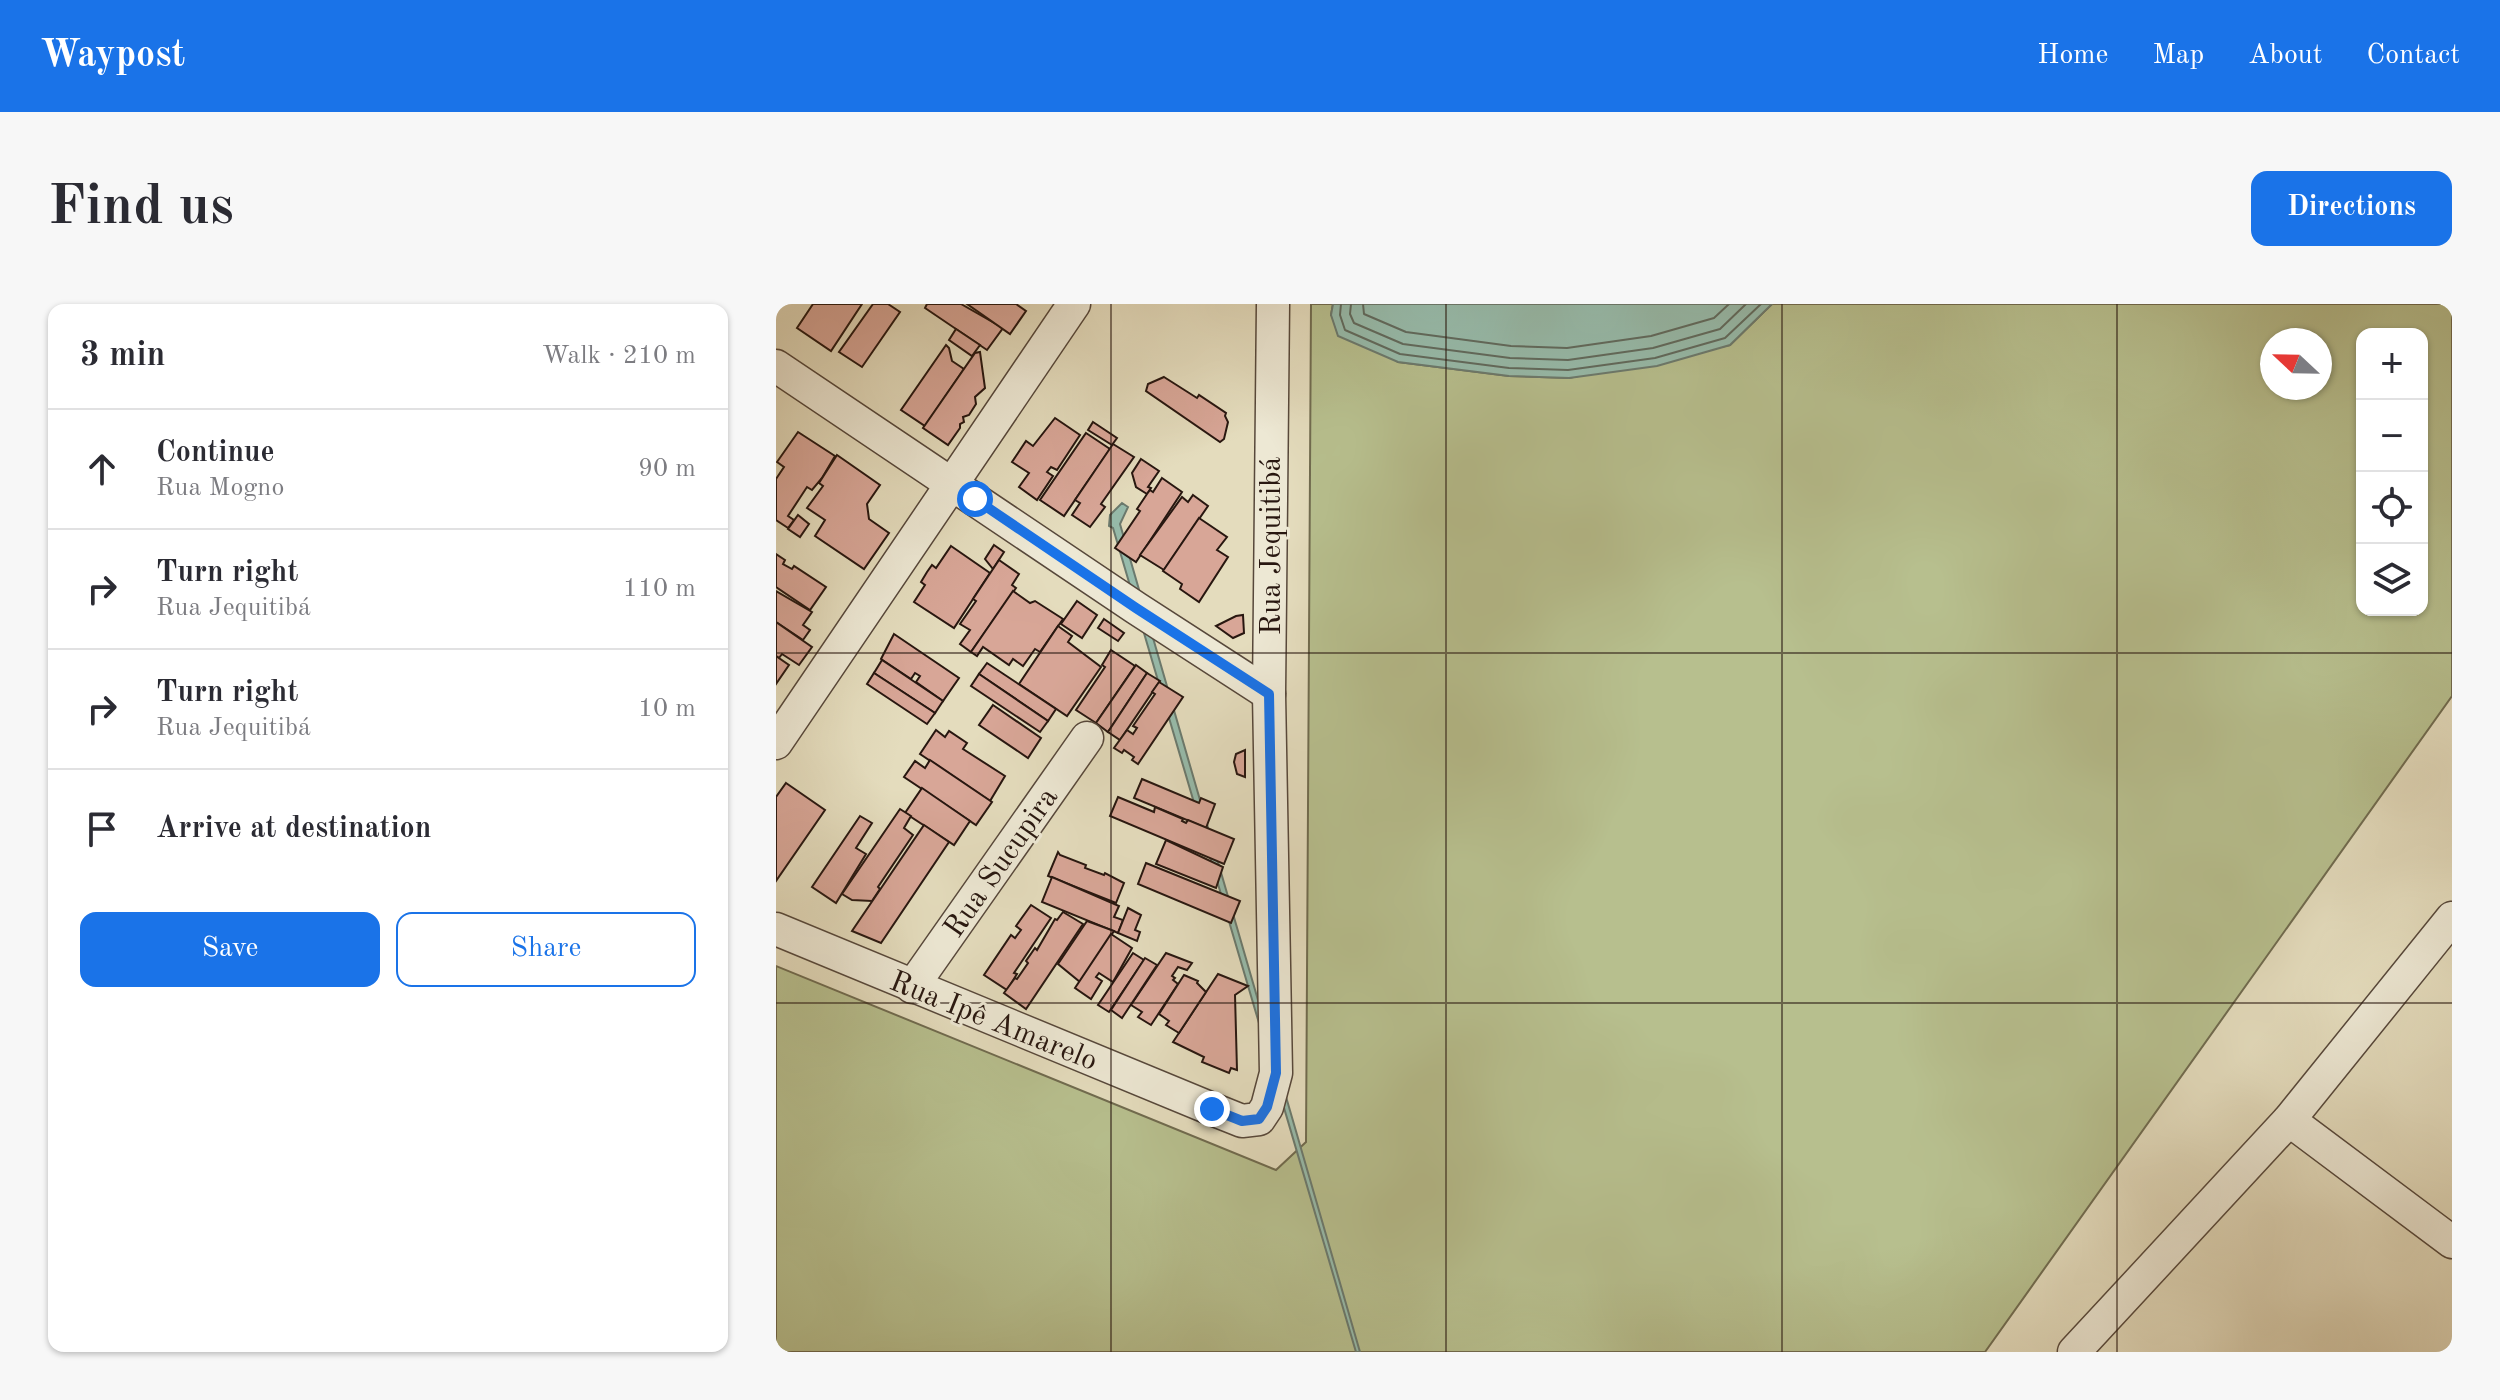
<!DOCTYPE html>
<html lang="en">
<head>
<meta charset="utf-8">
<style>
	:root { --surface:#fff; --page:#f7f7f7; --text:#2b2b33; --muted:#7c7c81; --line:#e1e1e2; --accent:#1a73e8 }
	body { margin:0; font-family:"Old Standard TT",serif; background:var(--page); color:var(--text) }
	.controls { position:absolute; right:24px; top:24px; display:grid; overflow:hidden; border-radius:16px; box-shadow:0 2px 6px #0004 }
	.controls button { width:72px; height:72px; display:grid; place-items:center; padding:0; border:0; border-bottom:2px solid var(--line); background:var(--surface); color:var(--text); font:40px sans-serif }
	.compass { position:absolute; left:1484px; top:24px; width:72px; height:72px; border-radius:50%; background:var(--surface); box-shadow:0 2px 6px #0004; rotate:292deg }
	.stop { position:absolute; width:24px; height:24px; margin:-18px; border:6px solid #1a73e8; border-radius:50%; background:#fff }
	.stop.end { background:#1a73e8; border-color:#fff; box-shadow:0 2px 8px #0008 }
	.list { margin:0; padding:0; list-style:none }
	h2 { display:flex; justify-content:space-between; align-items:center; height:104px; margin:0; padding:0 32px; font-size:34px }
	h2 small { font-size:26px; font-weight:400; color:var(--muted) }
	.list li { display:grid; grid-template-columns:52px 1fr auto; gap:24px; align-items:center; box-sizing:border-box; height:120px; padding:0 32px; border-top:2px solid var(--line) }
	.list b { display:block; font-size:30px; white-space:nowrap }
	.list p { margin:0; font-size:26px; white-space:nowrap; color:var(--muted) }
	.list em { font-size:26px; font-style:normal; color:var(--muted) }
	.actions { display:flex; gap:16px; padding:24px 32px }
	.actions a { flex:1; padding:18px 0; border:2px solid var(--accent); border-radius:16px; text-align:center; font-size:28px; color:var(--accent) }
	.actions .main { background:var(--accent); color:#fff }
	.icon { flex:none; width:44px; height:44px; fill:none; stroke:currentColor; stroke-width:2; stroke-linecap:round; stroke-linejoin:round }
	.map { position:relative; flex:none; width:1676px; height:1048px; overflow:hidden; border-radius:16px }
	header { display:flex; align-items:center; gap:48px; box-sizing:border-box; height:112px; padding:0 40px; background:var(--accent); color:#fff }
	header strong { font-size:38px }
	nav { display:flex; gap:44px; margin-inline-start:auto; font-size:28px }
	.intro { display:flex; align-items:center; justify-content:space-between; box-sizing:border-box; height:192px; padding:0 48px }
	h1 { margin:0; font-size:56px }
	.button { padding:20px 36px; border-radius:16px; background:var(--accent); color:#fff; font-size:28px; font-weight:700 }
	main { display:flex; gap:48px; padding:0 48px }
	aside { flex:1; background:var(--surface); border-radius:16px; box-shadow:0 2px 6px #0004 }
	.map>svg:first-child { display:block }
</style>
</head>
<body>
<header>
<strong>Waypost</strong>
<nav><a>Home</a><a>Map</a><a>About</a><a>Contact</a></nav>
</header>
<div class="intro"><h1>Find us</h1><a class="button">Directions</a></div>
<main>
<aside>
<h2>3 min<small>Walk · 210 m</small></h2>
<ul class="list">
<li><svg class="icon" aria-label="ahead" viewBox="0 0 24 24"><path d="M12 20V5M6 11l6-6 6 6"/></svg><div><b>Continue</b><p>Rua Mogno</p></div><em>90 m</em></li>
<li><svg class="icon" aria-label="right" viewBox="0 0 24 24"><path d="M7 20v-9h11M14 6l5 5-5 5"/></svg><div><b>Turn right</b><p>Rua Jequitibá</p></div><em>110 m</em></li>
<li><svg class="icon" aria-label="right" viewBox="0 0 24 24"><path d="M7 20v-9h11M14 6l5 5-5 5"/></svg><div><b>Turn right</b><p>Rua Jequitibá</p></div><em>10 m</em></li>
<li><svg class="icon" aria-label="arrive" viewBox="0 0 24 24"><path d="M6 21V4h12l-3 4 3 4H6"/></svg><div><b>Arrive at destination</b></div></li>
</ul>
<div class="actions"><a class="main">Save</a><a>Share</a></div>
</aside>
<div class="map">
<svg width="1676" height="1048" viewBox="0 0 1676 1048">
	<rect width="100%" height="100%" fill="#e4dcbd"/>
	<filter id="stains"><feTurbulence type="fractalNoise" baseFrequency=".0025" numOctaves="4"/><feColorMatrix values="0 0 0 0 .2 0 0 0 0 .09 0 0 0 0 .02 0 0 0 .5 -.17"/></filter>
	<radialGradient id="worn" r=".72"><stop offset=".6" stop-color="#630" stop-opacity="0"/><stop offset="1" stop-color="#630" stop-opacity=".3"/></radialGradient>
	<path fill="#b7bf8e" stroke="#706b4f" stroke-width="2" fill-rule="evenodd" d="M535,0H557L555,11L622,58L733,72L793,74L954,41L996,0H1676V392L1209,1048H0V662L500,866L530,838ZM1586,30H1646V306H1586ZM1496,36H1544V84H1496Z"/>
	<g fill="#97bcac" stroke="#6b7a6e" stroke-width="2">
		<path d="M557,0H996L954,41L881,62L793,74L733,72L622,58L562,32L555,11Z"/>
		<path d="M346,199L352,203L344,220L584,1048H580L337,224L333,222L334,211Z"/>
	</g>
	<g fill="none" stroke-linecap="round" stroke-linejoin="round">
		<g stroke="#606a5e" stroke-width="2">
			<path d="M565,0L564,11L569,26L624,50L733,64L792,66L879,54L949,34L985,0"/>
			<path d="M575,0L574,10L578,19L627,40L734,54L792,56L877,44L944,25L970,0"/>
			<path d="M587,0L588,10L630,28L735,42L791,44L875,32L938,14L953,0"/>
		</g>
	</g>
	<g fill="#d8a697" stroke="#281710" stroke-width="2">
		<path d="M37,0H86L55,47L21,24Z"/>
		<path d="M97,0H112L124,8L86,63L63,48Z"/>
		<path d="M151,0H185L227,24L211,46L149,4Z"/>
		<path d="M191,0H240L250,7L234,30Z"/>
		<path d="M180,25L204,41L196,52L173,36Z"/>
		<path d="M170,41L173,44L176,57L188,65L149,122L125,106Z"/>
		<path d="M204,48L209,84L199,93L200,100L193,111L187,113L188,118L184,120V124L172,141L147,124L199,49Z"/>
		<path d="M388,73L421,94L423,91L450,109L449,112L452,118L448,135L444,138L370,87L372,80Z"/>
		<path d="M279,114L304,131L281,166L275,163L271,168L277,172L261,196L243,183L253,169L236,158L250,137L257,142Z"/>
		<path d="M317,118L341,134L336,141L312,126Z"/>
		<path d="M22,128L59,152L46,174L36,186L31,183L12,212L18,216L12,224L0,216V175L8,163L1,158Z"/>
		<path d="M310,129L334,145L288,212L264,196Z"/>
		<path d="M337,140L358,153L325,200L329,203L314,223L296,211L304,199L299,196Z"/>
		<path d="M61,151L104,181L91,200L93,215L113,229L88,265L39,232L49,216L31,204L47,182L43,179Z"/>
		<path d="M365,155L383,167L372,183L375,184L371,190L360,183L356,169Z"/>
		<path d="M386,174L406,188L360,258L339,244L364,207L361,205L371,190L374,186L377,188Z"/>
		<path d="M417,191L432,202L388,266L364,251L406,193L412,198Z"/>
		<path d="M22,211L33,220L24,233L12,225Z"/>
		<path d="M423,214L451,233L441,246L452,253L423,298L404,285L406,280L387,267Z"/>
		<path d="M218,241L228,248L217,265L209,255Z"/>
		<path d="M175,242L214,269L178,324L138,298L149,281L145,278L151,268L156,261L160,264Z"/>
		<path d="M0,250L9,256L7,260L16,265L18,262L50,283L34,306L0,283Z"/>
		<path d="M223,256L243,270L236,281L240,284L195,348L184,340L194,326L184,320L200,297L197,295Z"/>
		<path d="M0,287L36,308L27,321L34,326L27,336L0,318Z"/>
		<path d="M237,287L254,299L259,297L287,315L264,348L259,345L247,362L237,355L233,361L207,343L201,352L195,348Z"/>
		<path d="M301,297L321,311L306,334L285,320Z"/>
		<path d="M467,311L468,329L457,334L440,322L460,312Z"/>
		<path d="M328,315L348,329L342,337L322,324Z"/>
		<path d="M0,318L36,343L23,361L6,350L3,354L0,352Z"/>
		<path d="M282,322L296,332L292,338L325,363L291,412L243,380Z"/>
		<path d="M118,330L183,374L167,397L140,378L144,372L139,369L135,375L105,355Z"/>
		<path d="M335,346L359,362L320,419L300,406L329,363L326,361Z"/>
		<path d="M0,352L13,361L0,380Z"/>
		<path d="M106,356L167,397L159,409L98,369Z"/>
		<path d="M211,359L280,405L272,417L203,370Z"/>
		<path d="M360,361L371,369L332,428L320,419Z"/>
		<path d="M98,369L159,409L151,420L91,380Z"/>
		<path d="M371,369L384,377L344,436L332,428Z"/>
		<path d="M203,370L272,417L264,428L195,382Z"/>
		<path d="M383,378L407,393L362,460L356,456L358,453L348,446L346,449L338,444L351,426L357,430L361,424L357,422L379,390L376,388Z"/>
		<path d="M217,401L265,434L252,454L203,421Z"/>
		<path d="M160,426L169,433L173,427L191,439L187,445L229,472L214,497L144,450Z"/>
		<path d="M469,446V473L461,470L458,458L460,450Z"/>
		<path d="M154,456L216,498L200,521L128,473L139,457L149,464Z"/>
		<path d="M366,475L423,499L425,494L439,500L430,524L358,494Z"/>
		<path d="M10,479L49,506L0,577V493Z"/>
		<path d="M146,484L194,517L178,541L129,509Z"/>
		<path d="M342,493L378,508L379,503L407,515L406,517L410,519L412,516L458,535L448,560L334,512Z"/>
		<path d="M124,505L135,512L128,524L137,531L102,583L104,585L96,597L76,596L66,590Z"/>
		<path d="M84,512L96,519L80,544L90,550L60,599L36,583Z"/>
		<path d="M148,521L173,538L105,639L76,627Z"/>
		<path d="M390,536L447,563L440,584L380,560Z"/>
		<path d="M282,548L284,551L310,561L309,564L328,571L329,569L348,579L340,599L272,572Z"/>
		<path d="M370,559L464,597L455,619L362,580Z"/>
		<path d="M276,573L343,602L338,613L347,616L342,629L266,598Z"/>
		<path d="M255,601L275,614L238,669L241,670L231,686L208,671L235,631L239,634L245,626L240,622Z"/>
		<path d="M352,604L365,611L359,626L364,628L361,637L342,629Z"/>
		<path d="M287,608L307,620L250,705L228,689L239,674L241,675L252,659L250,657L259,644L261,646L279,615L281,616Z"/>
		<path d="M311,617L338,627L304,678L282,660Z"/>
		<path d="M335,630L356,644L337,678L323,669L320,673L326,677L315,695L299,684Z"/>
		<path d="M357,649L368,656L333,708L322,701Z"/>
		<path d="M390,649L416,659L411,666L402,663L396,672L399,674L397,676L402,680L375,721L362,713L366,708L355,701Z"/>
		<path d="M369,654L381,661L346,714L335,706Z"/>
		<path d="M442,670L472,682L459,691L461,766L455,764L453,769L426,758L428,753L397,738Z"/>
		<path d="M408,671L422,677L421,679L430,688L403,729L390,721L393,717L383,710Z"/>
	</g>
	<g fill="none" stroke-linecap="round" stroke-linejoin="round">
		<g stroke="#57483b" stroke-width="35">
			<g id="minor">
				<path d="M0,62L360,304L493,390"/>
				<path d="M0,439L298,0"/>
				<path d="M0,625L436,805L466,817L483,815L491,803L500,769L493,390L497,0"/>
				<path d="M136,683L311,434"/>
				<path d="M1513,816L1676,938"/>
				<path d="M1298,1048L1513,816L1676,614"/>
			</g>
		</g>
		<use href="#minor" stroke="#ede8d4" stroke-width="32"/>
	</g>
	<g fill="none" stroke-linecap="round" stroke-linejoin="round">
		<path stroke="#1a73e8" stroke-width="10" d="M199,195L360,304L493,390L500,769L491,803L483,815L466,817L436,805"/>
	</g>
	<path fill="none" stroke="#281710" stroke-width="2" stroke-opacity="0.55" d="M335,0V1048M670,0V1048M1006,0V1048M1341,0V1048M0,349H1676M0,699H1676"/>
	<g text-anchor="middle" stroke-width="6" stroke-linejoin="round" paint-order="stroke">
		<g font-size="30" fill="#281710" stroke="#ede8d4">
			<text transform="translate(494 242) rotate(-90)" y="10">Rua Jequitibá</text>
			<text transform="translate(224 558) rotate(-55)" y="10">Rua Sucupira</text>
			<text transform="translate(218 716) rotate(22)" y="10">Rua Ipê Amarelo</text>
		</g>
	</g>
	<rect width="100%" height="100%" filter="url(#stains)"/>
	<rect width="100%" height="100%" fill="url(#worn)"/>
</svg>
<div class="controls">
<button>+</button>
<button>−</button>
<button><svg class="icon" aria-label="locate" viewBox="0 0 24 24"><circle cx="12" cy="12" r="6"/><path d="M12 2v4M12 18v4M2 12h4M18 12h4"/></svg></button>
<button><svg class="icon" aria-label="layers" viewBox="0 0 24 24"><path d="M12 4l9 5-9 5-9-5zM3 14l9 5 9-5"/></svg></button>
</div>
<svg class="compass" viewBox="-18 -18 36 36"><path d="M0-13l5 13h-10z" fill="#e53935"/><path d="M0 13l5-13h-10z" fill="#7c7c81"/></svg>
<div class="stop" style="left:199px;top:195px"></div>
<div class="stop end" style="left:436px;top:805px"></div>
</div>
</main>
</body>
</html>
